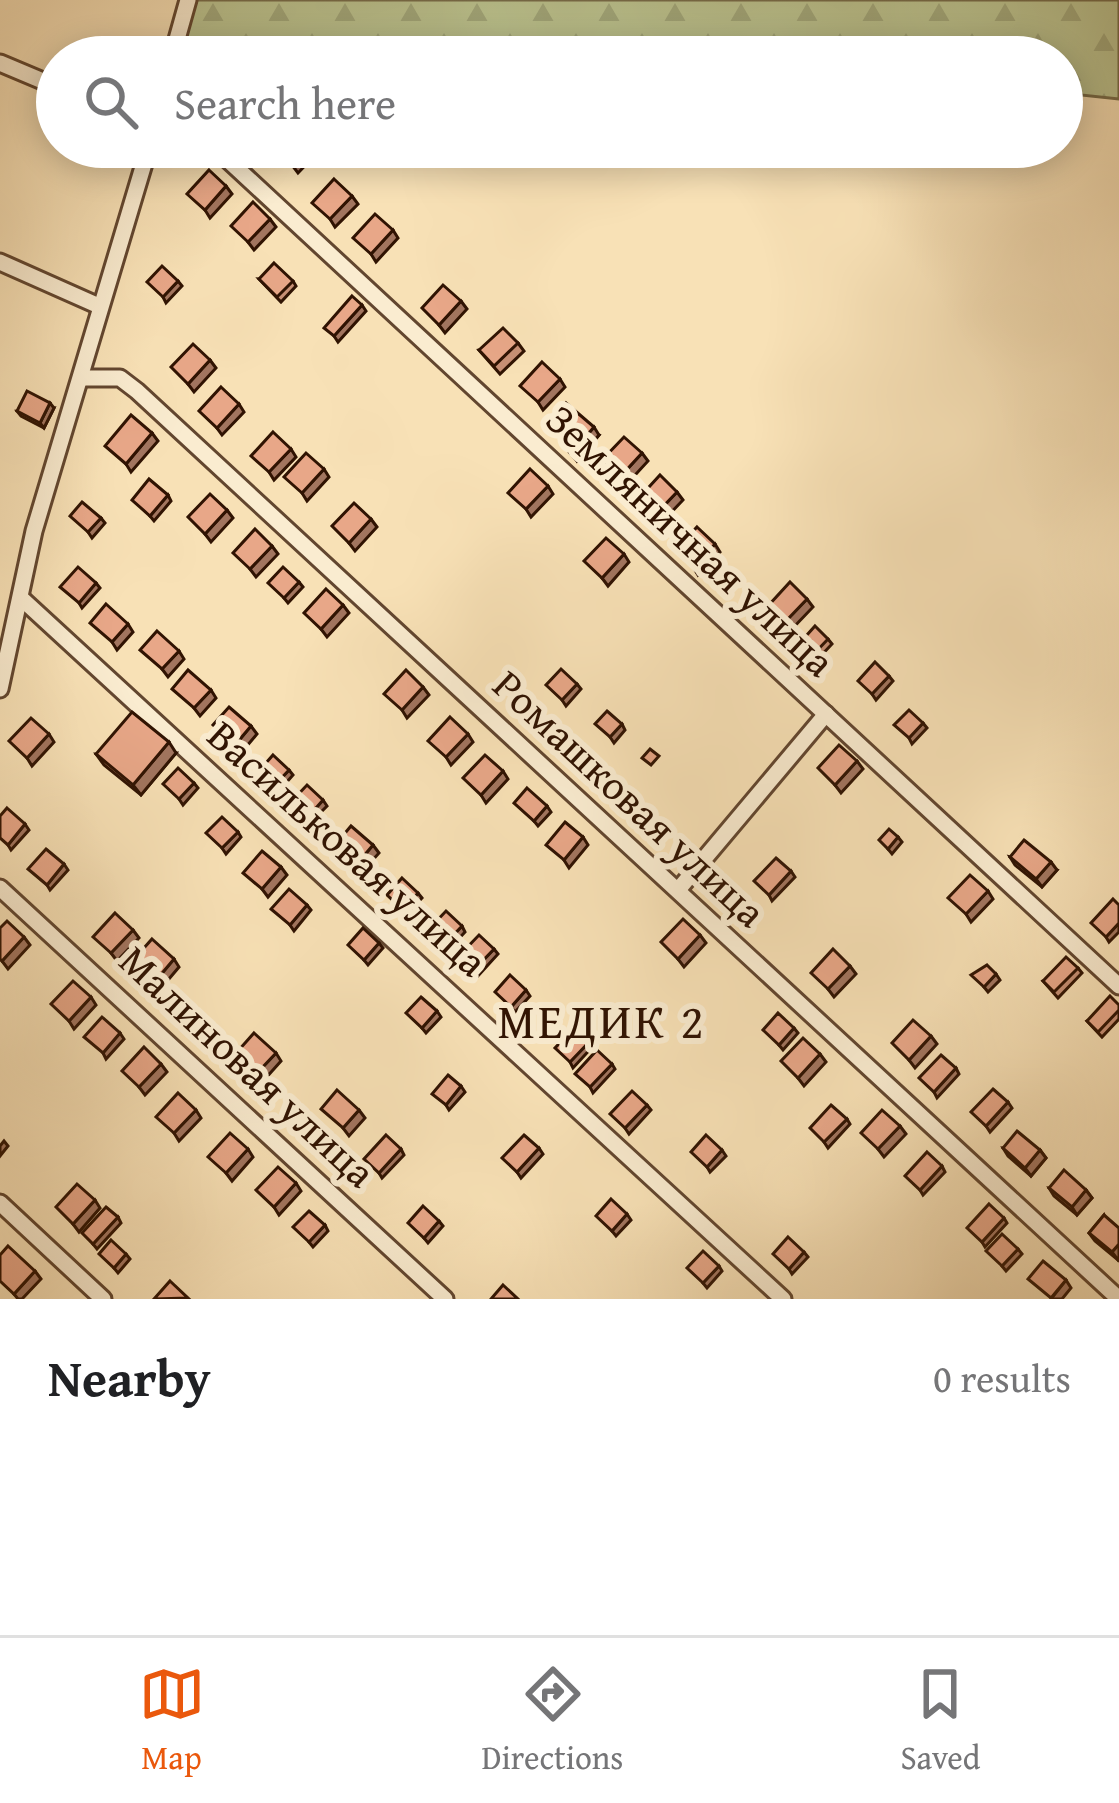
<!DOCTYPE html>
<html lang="en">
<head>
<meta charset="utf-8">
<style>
	:root { --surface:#fff; --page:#f2f2f2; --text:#202124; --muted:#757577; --line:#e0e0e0; --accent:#ea580c }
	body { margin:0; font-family:"Gentium Book Plus",serif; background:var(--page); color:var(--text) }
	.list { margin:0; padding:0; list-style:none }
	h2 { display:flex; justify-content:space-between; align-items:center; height:156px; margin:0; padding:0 48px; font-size:51px }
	h2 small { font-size:39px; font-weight:400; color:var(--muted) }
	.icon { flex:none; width:66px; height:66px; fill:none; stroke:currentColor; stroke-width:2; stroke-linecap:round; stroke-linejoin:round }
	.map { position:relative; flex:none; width:1119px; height:1299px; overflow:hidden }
	.search { position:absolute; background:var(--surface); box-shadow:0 6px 30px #0003; left:36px; right:36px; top:36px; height:132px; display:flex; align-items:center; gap:30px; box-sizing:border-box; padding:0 42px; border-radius:66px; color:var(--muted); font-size:45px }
	.sheet { height:336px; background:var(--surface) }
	nav { display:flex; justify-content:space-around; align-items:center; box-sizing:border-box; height:168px; border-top:3px solid var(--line); background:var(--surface); font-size:33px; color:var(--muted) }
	nav a { display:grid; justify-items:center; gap:6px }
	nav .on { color:var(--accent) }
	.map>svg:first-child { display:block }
</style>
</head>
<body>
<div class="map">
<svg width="1119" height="1299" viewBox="0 0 1119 1299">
	<defs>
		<pattern id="forest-firs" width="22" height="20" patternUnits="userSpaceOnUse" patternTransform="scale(3)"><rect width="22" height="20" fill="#bac390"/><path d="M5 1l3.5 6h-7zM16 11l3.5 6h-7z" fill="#a0a77b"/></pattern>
	</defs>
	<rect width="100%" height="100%" fill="#f8e1b6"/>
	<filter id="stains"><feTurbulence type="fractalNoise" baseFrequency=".00167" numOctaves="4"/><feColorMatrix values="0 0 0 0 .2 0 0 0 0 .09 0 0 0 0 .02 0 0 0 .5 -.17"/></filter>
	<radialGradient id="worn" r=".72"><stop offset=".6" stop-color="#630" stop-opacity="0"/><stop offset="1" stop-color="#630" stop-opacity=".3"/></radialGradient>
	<path fill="url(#forest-firs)" stroke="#756b49" stroke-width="3" d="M197,0H1119V99L1062,93V57H659L183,39Z"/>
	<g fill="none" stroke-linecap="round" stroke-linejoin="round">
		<g stroke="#62462f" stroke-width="21">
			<g id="minor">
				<path d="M172,57L188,0"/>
				<path d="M0,63L57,87"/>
				<path d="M214,147L1119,986"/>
				<path d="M0,262L99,306"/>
				<path d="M81,378H120L137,391L1119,1299"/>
				<path d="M22,599L783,1299"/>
				<path d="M0,689L34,531L149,147"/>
				<path d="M0,888L445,1299"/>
				<path d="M678,890L826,714"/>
				<path d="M0,1203L103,1299"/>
			</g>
		</g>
		<use href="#minor" stroke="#faecd0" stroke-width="15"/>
	</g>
	<g fill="#c89075" stroke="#301302" stroke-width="3">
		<path d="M259,279L293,281L296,286L281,302Z"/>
		<path d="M518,343L524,351L500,374L479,350Z"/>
		<path d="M54,408L44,428L21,416L17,411Z"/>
		<path d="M551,421L599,435L577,461L562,444L567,438Z"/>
		<path d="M828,639L832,644L815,662L798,645Z"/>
		<path d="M176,753L141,795L104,765L96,754Z"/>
		<path d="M1010,857L1057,870L1042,887L1015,865Z"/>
		<path d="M1078,968L1082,973L1058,998L1043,981Z"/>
		<path d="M1119,1005V1019L1102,1037L1087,1021Z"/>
		<path d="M1003,1148L1040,1150L1046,1158L1031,1176L1008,1156Z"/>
		<path d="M1049,1188L1086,1190L1092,1198L1077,1215L1054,1196Z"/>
		<path d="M1104,1215L1118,1260L1095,1241L1089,1233Z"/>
	</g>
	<g fill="#a2755f" stroke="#301302" stroke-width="3">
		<path d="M309,147H318L320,150L298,173L292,165Z"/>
		<path d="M226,186L232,194L210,218L205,210Z"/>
		<path d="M352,196L358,204L335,227L330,219Z"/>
		<path d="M270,219L276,227L254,250L248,242Z"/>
		<path d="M393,230L398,238L376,262L371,254Z"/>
		<path d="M178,281L182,286L166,303L163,297Z"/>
		<path d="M461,301L467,309L445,333L439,325Z"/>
		<path d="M362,305L366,311L338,342L334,336Z"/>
		<path d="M210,360L216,368L194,392L188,384Z"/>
		<path d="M560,379L565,387L543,410L538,402Z"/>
		<path d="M50,403L54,408L44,428L40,423Z"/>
		<path d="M239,404L244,412L222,435L217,428Z"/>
		<path d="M594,427L599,435L577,461L572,453Z"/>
		<path d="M152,433L158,441L131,472L126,464Z"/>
		<path d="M291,449L296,457L274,480L269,472Z"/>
		<path d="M642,453L648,461L626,485L620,477Z"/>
		<path d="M324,469L329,477L307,501L302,493Z"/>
		<path d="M548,486L553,494L531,517L526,509Z"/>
		<path d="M677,492L683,500L661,523L655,515Z"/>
		<path d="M168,495L171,501L154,521L150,516Z"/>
		<path d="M227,510L233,518L211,542L205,534Z"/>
		<path d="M101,518L105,523L92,538L88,532Z"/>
		<path d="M371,519L377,527L355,551L349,543Z"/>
		<path d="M715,544L720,552L698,575L693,567Z"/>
		<path d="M272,546L278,554L256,577L250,569Z"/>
		<path d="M624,554L629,562L608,586L602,578Z"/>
		<path d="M299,582L303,587L288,603L284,598Z"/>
		<path d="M96,583L100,588L82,608L79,603Z"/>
		<path d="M807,599L813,607L791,630L785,622Z"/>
		<path d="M343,605L349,613L327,637L321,629Z"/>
		<path d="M128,624L133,632L117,650L112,642Z"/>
		<path d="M179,651L184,659L168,677L162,669Z"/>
		<path d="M889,676L893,681L876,700L872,694Z"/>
		<path d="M577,684L581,689L566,706L562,700Z"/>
		<path d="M423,687L429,695L407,718L402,710Z"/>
		<path d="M211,690L216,698L200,716L194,708Z"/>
		<path d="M923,723L927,728L912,744L909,738Z"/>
		<path d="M622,724L625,730L614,743L610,737Z"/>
		<path d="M251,726L257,734L241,753L235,745Z"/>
		<path d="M49,734L54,742L32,766L27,758Z"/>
		<path d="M468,734L473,742L451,765L446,757Z"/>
		<path d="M169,742L176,753L141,795L133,785Z"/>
		<path d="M857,761L863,769L841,793L835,785Z"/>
		<path d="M289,770L293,775L278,792L274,786Z"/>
		<path d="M503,771L508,779L486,803L481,795Z"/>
		<path d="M194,783L198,788L183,805L179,799Z"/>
		<path d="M323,800L327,806L311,822L308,817Z"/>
		<path d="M547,806L551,812L538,826L534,821Z"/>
		<path d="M25,824L29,830L11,850L8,845Z"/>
		<path d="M238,832L241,837L226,854L222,848Z"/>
		<path d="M583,837L588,845L569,868L564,860Z"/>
		<path d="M898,837L902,842L892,854L888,849Z"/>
		<path d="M373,845L379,853L362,872L357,864Z"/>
		<path d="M1051,862L1057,870L1042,887L1036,879Z"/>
		<path d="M64,864L68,870L50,890L47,885Z"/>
		<path d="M281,867L287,875L268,897L262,889Z"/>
		<path d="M791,871L795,877L772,901L769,895Z"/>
		<path d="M988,891L993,899L971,922L966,914Z"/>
		<path d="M418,893L422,898L406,915L403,910Z"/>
		<path d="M307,905L311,910L294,931L290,925Z"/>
		<path d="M1119,923V932L1109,942L1106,937Z"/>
		<path d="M462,926L465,932L450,948L446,943Z"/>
		<path d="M133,930L139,938L117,961L111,953Z"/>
		<path d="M700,935L706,943L684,967L678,959Z"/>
		<path d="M24,937L30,945L8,969L2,961Z"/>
		<path d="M379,943L383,948L368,965L364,960Z"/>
		<path d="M494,949L498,954L476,978L472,972Z"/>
		<path d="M174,959L179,967L163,986L158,978Z"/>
		<path d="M850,966L856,974L834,997L828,989Z"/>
		<path d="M996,974L1000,980L988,992L984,987Z"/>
		<path d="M526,990L530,996L515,1012L511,1007Z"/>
		<path d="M91,997L96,1005L74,1029L69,1021Z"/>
		<path d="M437,1011L441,1017L426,1033L422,1028Z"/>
		<path d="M794,1028L798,1033L783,1050L779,1045Z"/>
		<path d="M120,1033L124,1039L106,1059L103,1053Z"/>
		<path d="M931,1036L937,1044L915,1068L909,1060Z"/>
		<path d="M592,1039L595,1044L573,1068L570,1062Z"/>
		<path d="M276,1053L281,1061L265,1079L259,1071Z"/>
		<path d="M820,1054L826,1062L804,1086L798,1078Z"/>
		<path d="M161,1064L167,1072L145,1095L139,1087Z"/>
		<path d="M612,1064L615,1069L593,1093L590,1087Z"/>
		<path d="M956,1068L959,1074L937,1098L934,1092Z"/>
		<path d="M461,1086L465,1092L449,1110L446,1105Z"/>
		<path d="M1008,1102L1012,1108L990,1132L986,1126Z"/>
		<path d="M647,1105L651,1110L629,1134L625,1128Z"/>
		<path d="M196,1110L201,1118L179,1141L174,1133Z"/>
		<path d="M359,1110L365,1118L349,1136L343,1128Z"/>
		<path d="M847,1119L850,1124L828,1148L824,1142Z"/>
		<path d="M900,1126L906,1134L884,1157L878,1149Z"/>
		<path d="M4,1141L8,1146L0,1156V1146Z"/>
		<path d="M539,1148L543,1154L521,1178L517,1172Z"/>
		<path d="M248,1149L253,1157L232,1181L226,1173Z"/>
		<path d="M401,1149L404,1155L382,1178L379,1173Z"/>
		<path d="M722,1150L726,1156L710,1172L707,1167Z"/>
		<path d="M1040,1150L1046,1158L1031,1176L1025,1168Z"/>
		<path d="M942,1166L945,1172L923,1195L920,1190Z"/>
		<path d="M296,1183L301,1191L279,1215L274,1207Z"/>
		<path d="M1086,1190L1092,1198L1077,1215L1072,1207Z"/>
		<path d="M95,1200L100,1208L79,1232L73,1224Z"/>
		<path d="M627,1214L631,1220L616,1236L612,1231Z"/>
		<path d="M118,1217L121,1223L97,1249L93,1244Z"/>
		<path d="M1004,1218L1007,1223L985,1247L982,1242Z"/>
		<path d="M439,1221L443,1226L428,1243L424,1238Z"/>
		<path d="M325,1225L328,1231L313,1247L309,1242Z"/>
		<path d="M1119,1244V1259L1118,1260L1112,1252Z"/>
		<path d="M1018,1249L1022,1254L1006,1271L1002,1266Z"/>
		<path d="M804,1252L808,1257L792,1274L789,1269Z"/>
		<path d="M126,1254L130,1259L118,1273L114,1268Z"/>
		<path d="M719,1266L722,1271L707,1288L703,1283Z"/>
		<path d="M35,1271L41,1279L22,1299H18L14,1294Z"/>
		<path d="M1066,1280L1071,1288L1062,1299H1051Z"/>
	</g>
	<g fill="#e8a788" stroke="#301302" stroke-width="3">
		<path d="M277,147H309L292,165L275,149Z"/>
		<path d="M209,170L226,186L205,210L187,194Z"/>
		<path d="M334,179L352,196L330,219L312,203Z"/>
		<path d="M253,202L270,219L248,242L231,226Z"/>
		<path d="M375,214L393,230L371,254L353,238Z"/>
		<path d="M274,263L293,281L277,297L259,279Z"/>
		<path d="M162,266L178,281L163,297L147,282Z"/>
		<path d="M443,285L461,301L439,325L422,308Z"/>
		<path d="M352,296L362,305L334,336L324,328Z"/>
		<path d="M503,328L518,343L494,366L479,350Z"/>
		<path d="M193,344L210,360L188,384L171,367Z"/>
		<path d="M542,362L560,379L538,402L520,386Z"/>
		<path d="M221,387L239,404L217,428L199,411Z"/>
		<path d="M27,391L50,403L40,423L17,411Z"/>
		<path d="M566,403L594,427L572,453L562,444L569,436L551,421Z"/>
		<path d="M131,415L152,433L126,464L105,446Z"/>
		<path d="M273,432L291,449L269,472L251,456Z"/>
		<path d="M624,437L642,453L620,477L602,460Z"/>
		<path d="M306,453L324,469L302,493L284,477Z"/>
		<path d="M530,469L548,486L526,509L508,493Z"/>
		<path d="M660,475L677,492L655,515L638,499Z"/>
		<path d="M149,479L168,495L150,516L132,500Z"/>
		<path d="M210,494L227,510L205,534L188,517Z"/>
		<path d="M82,502L101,518L88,532L70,516Z"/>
		<path d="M354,503L371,519L349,543L332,526Z"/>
		<path d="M697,527L715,544L693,567L675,551Z"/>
		<path d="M255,529L272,546L250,569L233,553Z"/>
		<path d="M606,538L624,554L602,578L584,561Z"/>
		<path d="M78,567L96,583L79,603L60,587Z"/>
		<path d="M283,567L299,582L284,598L268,583Z"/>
		<path d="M790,582L807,599L785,622L768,606Z"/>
		<path d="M326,589L343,605L321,629L304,613Z"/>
		<path d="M106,604L128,624L112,642L90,623Z"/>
		<path d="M815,626L828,639L811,657L798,645Z"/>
		<path d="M157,631L179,651L162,669L140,650Z"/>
		<path d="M875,662L889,676L872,694L858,681Z"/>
		<path d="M561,669L577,684L562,700L546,685Z"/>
		<path d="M188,670L211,690L194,708L172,689Z"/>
		<path d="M406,670L423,687L402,710L384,694Z"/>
		<path d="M229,707L251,726L235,745L213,725Z"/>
		<path d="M909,710L923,723L909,738L894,725Z"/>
		<path d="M607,711L622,724L610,737L595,724Z"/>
		<path d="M132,712L169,742L133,785L96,754Z"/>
		<path d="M450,717L468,734L446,757L428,741Z"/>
		<path d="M31,718L49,734L27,758L9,741Z"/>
		<path d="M839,745L857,761L835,785L818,768Z"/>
		<path d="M650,749L659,756L651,765L642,758Z"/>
		<path d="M273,755L289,770L274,786L258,772Z"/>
		<path d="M485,755L503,771L481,795L463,778Z"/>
		<path d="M178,768L194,783L179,799L163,784Z"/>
		<path d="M307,785L323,800L308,817L291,802Z"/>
		<path d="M527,788L547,806L534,821L514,803Z"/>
		<path d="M7,808L25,824L8,845L0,838V816Z"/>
		<path d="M222,817L238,832L222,848L206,833Z"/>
		<path d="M565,822L583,837L564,860L546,845Z"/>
		<path d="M351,826L373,845L357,864L335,845Z"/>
		<path d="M889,829L898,837L888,849L879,840Z"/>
		<path d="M1024,840L1051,862L1036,879L1010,857Z"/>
		<path d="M46,849L64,864L47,885L28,869Z"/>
		<path d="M262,851L281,867L262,889L243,873Z"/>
		<path d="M776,858L791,871L769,895L754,881Z"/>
		<path d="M970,875L988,891L966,914L948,898Z"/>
		<path d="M402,878L418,893L403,910L387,895Z"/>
		<path d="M289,889L307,905L290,925L271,909Z"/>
		<path d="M1113,899L1119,905V923L1106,937L1091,923Z"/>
		<path d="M446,911L462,926L446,943L430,928Z"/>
		<path d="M115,913L133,930L111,953L93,937Z"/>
		<path d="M683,919L700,935L678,959L661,942Z"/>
		<path d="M7,921L24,937L2,961L0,959V928Z"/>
		<path d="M363,928L379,943L364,960L348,945Z"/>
		<path d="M479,935L494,949L472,972L457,958Z"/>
		<path d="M152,939L174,959L158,978L135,958Z"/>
		<path d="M833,949L850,966L828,989L811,973Z"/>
		<path d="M1066,957L1078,968L1054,992L1043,981Z"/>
		<path d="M987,965L996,974L984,987L971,975Z"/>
		<path d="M510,975L526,990L511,1007L495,992Z"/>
		<path d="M73,981L91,997L69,1021L51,1004Z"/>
		<path d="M1110,996L1119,1005V1010L1098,1032L1087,1021Z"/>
		<path d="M421,997L437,1011L422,1028L406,1013Z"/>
		<path d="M778,1013L794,1028L779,1045L763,1030Z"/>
		<path d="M102,1017L120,1033L103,1053L84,1037Z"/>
		<path d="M913,1020L931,1036L909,1060L892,1043Z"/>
		<path d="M577,1025L592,1039L570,1062L555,1048Z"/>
		<path d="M254,1033L276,1053L259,1071L237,1052Z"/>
		<path d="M803,1038L820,1054L798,1078L781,1061Z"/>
		<path d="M144,1047L161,1064L139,1087L122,1071Z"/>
		<path d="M597,1050L612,1064L590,1087L575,1074Z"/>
		<path d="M941,1055L956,1068L934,1092L919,1078Z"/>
		<path d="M448,1075L461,1086L446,1105L432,1094Z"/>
		<path d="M993,1089L1008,1102L986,1126L971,1112Z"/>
		<path d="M337,1090L359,1110L343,1128L321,1109Z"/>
		<path d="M632,1091L647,1105L625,1128L610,1114Z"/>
		<path d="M178,1093L196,1110L174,1133L156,1117Z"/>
		<path d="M831,1105L847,1119L824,1142L810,1128Z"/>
		<path d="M882,1110L900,1126L878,1149L861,1133Z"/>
		<path d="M1017,1131L1040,1150L1025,1168L1003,1148Z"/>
		<path d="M230,1133L248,1149L226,1173L208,1157Z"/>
		<path d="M386,1135L401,1149L379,1173L364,1159Z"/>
		<path d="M524,1135L539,1148L517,1172L502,1158Z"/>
		<path d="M706,1135L722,1150L707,1167L691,1152Z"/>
		<path d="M927,1152L942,1166L920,1190L905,1176Z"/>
		<path d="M278,1167L296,1183L274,1207L256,1190Z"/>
		<path d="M1064,1170L1086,1190L1072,1207L1049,1188Z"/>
		<path d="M77,1184L95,1200L73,1224L56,1207Z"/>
		<path d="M611,1199L627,1214L612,1231L596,1216Z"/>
		<path d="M989,1204L1004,1218L982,1242L967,1228Z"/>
		<path d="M423,1206L439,1221L424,1238L408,1223Z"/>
		<path d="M106,1207L118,1217L93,1244L82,1233Z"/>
		<path d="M309,1211L325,1225L309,1242L293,1227Z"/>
		<path d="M1104,1215L1119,1228V1244L1112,1252L1089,1233Z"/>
		<path d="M1002,1234L1018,1249L1002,1266L986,1251Z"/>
		<path d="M788,1237L804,1252L789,1269L773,1254Z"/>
		<path d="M111,1240L126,1254L114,1268L99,1254Z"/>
		<path d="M8,1246L35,1271L14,1294L0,1281V1255Z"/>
		<path d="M703,1251L719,1266L703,1283L687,1268Z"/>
		<path d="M1043,1261L1066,1280L1051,1298L1028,1279Z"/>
		<path d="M170,1281L188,1298L154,1299Z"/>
		<path d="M503,1285L518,1299H491Z"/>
	</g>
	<g text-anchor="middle" stroke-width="12" stroke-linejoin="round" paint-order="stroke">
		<g font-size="42" fill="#301302" stroke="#faecd0">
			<text transform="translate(691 540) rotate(43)" y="15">Земляничная улица</text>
			<text transform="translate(630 798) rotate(43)" y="15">Ромашковая улица</text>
			<text transform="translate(348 848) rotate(42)" y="15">Васильковая улица</text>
			<text transform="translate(248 1066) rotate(43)" y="15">Малиновая улица</text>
		</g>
		<g font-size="48" letter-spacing="3" fill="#301302" stroke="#faecd0">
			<text x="602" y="1038">МЕДИК 2</text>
		</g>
	</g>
	<rect width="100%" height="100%" filter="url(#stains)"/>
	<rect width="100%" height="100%" fill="url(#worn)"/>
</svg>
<div class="search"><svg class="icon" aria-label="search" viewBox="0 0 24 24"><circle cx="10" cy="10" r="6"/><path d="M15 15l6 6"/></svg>Search here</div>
</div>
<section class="sheet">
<h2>Nearby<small>0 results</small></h2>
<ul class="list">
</ul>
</section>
<nav>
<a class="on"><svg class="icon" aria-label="map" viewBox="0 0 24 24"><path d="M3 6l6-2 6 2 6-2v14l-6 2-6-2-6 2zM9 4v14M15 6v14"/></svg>Map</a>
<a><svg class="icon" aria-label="directions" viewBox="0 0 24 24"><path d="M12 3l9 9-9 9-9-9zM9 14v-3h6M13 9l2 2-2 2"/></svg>Directions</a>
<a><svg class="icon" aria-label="saved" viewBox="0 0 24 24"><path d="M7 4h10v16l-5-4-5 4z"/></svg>Saved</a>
</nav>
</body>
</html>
